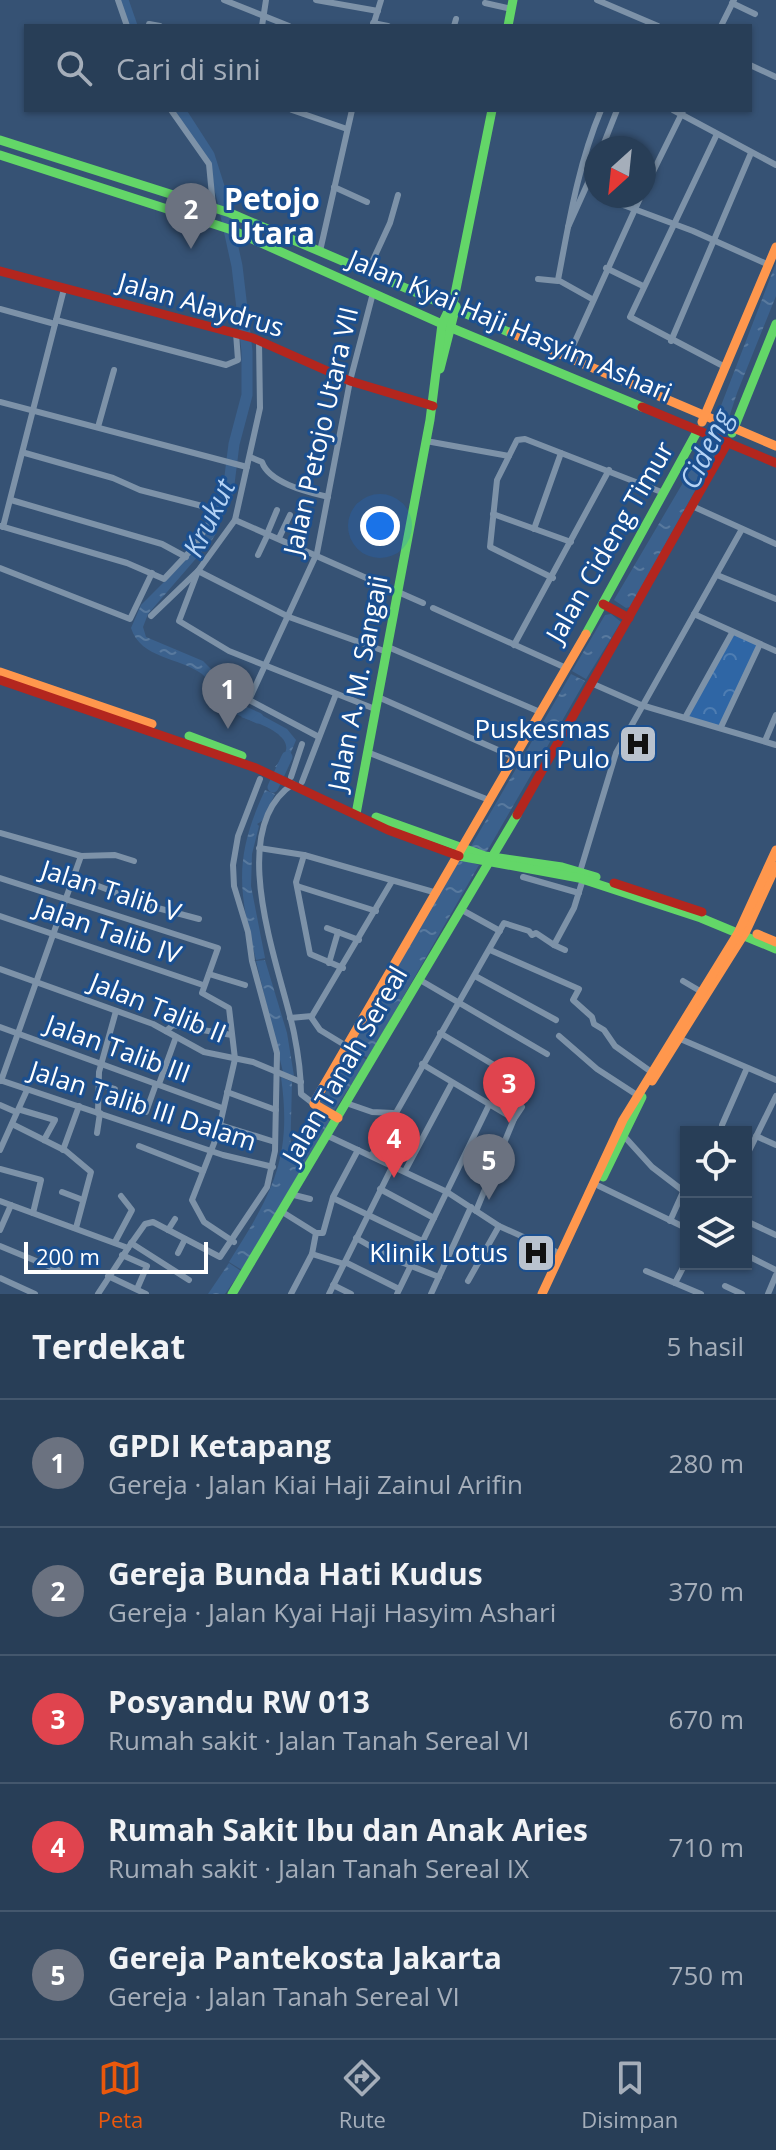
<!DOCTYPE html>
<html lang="id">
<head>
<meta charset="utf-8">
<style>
	:root { --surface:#283e57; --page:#344961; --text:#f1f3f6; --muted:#a5aeba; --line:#44576d; --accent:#ea580c }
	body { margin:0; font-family:"Open Sans",sans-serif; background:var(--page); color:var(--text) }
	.controls { position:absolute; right:24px; bottom:24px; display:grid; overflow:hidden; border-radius:0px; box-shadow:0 2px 6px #0004 }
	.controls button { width:72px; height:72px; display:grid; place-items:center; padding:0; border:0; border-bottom:2px solid var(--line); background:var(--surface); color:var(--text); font:40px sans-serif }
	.compass { position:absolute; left:584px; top:136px; width:72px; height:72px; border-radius:50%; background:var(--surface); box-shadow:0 2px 6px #0004; rotate:207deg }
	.scale { position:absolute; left:24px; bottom:20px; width:184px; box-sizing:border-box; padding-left:8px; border:4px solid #fff; border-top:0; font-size:22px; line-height:28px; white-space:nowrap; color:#fff; -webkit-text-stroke:6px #1b4f8f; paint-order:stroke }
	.you { position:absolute; left:380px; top:526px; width:28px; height:28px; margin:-20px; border:6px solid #fff; border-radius:50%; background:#1a73e8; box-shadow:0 0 0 12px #1a73e833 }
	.badge { display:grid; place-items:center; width:52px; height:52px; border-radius:50%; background:var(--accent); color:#fff; font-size:26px; font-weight:700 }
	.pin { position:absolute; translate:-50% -66px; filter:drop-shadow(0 2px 4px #0008) }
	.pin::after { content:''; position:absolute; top:42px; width:28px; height:24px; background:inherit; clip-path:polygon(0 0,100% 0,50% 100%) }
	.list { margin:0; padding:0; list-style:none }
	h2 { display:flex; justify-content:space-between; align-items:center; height:104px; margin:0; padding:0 32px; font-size:34px }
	h2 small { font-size:26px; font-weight:400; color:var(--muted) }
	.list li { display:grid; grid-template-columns:52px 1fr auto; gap:24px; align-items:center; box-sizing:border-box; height:128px; padding:0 32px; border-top:2px solid var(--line) }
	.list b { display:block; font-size:30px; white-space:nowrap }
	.list p { margin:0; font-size:26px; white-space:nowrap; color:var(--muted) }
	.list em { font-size:26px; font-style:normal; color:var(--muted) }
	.icon { flex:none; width:44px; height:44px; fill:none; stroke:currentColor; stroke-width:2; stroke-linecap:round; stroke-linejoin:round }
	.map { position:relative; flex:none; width:776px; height:1294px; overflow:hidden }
	.search { position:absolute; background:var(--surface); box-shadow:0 2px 6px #0004; left:24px; right:24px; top:24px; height:88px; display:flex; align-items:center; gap:20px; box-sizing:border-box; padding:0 28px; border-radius:0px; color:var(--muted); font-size:30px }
	.sheet { height:744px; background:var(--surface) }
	nav { display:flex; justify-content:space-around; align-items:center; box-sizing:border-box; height:112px; border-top:2px solid var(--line); background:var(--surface); font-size:22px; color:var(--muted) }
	nav a { display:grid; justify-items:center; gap:4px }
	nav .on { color:var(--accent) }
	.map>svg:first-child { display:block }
</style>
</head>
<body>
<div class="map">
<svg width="776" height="1294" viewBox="0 0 776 1294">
	<defs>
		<pattern id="park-crowns" width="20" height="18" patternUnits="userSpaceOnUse" patternTransform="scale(2)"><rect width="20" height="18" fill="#2f66a5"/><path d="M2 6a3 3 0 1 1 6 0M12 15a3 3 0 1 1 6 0" fill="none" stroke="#4e7db2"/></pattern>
		<pattern id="water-ripples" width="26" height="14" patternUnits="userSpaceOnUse" patternTransform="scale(2)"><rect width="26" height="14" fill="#3b618d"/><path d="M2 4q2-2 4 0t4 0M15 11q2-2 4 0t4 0" fill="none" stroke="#58799e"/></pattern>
	</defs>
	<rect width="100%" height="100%" fill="#365274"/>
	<path fill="url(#park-crowns)" d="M732,633L760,644L721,727L686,716Z"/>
	<g fill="url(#water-ripples)">
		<path d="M776,263V296L737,393L719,448L630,607L626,608L614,600L707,442Z"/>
		<path d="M209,525L217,532L212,540L148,614L143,627L146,637L203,661L223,681L232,698L226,703C219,694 211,682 202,674C179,657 141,659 131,628L141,605L166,580Z"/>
		<path d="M611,614L621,622L586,679L572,671L605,615Z"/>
		<path d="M571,674L585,681L486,853L470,848Z"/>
		<path d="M252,710L287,729L296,740L284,770L275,767C278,763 285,756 286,750C290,733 253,721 241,717Z"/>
		<path d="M265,790L275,794L262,821L257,824L259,826L252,854L251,886L265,958L256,960C238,889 234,857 265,790Z"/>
		<path d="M459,859L479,865L368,1058L351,1048Z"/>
		<path d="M265,960L287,1033L294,1076L283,1072L256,961Z"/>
		<path d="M350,1050L367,1060L334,1111L320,1102Z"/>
		<path d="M281,1077L292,1082L290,1161L317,1111L330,1121L242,1270L229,1262C271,1195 293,1160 281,1077Z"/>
		<path d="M229,1263L241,1271L225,1294H208Z"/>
	</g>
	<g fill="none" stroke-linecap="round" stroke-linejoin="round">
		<g stroke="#3b618d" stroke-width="11">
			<path d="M123,0L132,26"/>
			<path d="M180,110L209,155L221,193L237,266L247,351V395L234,444L228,492L206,537"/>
			<path d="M223,690L238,709L258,718"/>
			<path d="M273,787L287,757"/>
		</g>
		<g stroke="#7d92a8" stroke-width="6">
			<path d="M118,0L127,26"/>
			<path d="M224,0L289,26"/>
			<path d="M316,0L378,11"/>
			<path d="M597,0L658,26"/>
			<path d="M485,3L512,9"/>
			<path d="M732,3L755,14"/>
			<path d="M373,23L388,26"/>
			<path d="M149,24L160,26"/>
			<path d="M262,26L266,0"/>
			<path d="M373,26L381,0"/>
			<path d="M454,26L456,19"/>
			<path d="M721,26L734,0"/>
			<path d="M750,65L776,77"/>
			<path d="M171,110L209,164L213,206"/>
			<path d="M292,110L347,129"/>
			<path d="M673,110L776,165"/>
			<path d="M717,134L630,317L725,367"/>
			<path d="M602,148L617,110"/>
			<path d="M334,187L367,202"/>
			<path d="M644,190L683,111"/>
			<path d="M599,196L693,231L769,265"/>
			<path d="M568,227L596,165"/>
			<path d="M320,251L352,110"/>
			<path d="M606,268L643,286"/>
			<path d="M367,273L390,223L398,195"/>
			<path d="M538,279L558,281"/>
			<path d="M592,299L558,280C569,222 578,165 601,110"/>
			<path d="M0,309L55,324"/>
			<path d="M56,320L226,365L238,360L236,333"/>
			<path d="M671,341L751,153"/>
			<path d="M567,359L641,196"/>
			<path d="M0,402L247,467"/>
			<path d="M98,427L114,370"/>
			<path d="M426,441L509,456L517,440L525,439L664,493"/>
			<path d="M509,456L497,480L490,547L553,578"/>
			<path d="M250,457L262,462C269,483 308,492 328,497"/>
			<path d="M11,500L162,544L186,557"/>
			<path d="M692,506L776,544"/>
			<path d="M493,514L571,542"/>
			<path d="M235,520L423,603"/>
			<path d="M0,526L127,563L164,579L194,547L215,513L206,507L140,490L113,478L25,453"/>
			<path d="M3,527L64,289"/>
			<path d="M534,529L561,453"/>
			<path d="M267,534L277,510"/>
			<path d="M279,538L290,515"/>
			<path d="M258,555L268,534"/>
			<path d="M0,568L130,619L152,573"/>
			<path d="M717,575L776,599"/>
			<path d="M433,608L564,667"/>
			<path d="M694,614L776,651"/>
			<path d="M151,616L198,571L235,520L260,408L259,341"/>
			<path d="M514,645L609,470"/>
			<path d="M388,647L540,712"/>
			<path d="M591,683L641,705L776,745"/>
			<path d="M378,697L514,757"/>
			<path d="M375,709L229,651L179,621L198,571L289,617L387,652"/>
			<path d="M686,716L732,633"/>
			<path d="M721,727L760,644"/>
			<path d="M319,737L249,700L317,553L350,381L373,293"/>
			<path d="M765,741L776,715"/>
			<path d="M367,752L489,800"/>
			<path d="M291,777L302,744"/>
			<path d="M302,782L336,694"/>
			<path d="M293,784C223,830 281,970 294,1033C298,1053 301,1074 301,1094L314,1104"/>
			<path d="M0,833L81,856L115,855L134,861"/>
			<path d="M259,848L304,855L437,893"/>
			<path d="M304,855L296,882L310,954L343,968"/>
			<path d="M579,875L616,753L742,529"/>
			<path d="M75,877L150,906L199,919"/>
			<path d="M523,877L579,893"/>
			<path d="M0,878L218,948L202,993L229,1008L235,1059L218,1133L192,1200L204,1222L234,1242"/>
			<path d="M297,886L376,911"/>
			<path d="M462,910L500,931"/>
			<path d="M0,916L203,985"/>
			<path d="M327,928L359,940"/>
			<path d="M554,945L565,950"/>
			<path d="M490,950L579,989L573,1000L592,1017L594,1024L604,1030L615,1046L650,1071"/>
			<path d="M329,963L338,932"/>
			<path d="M0,969L153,1024L204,1052L253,1062L301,1082"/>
			<path d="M209,974L245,985"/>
			<path d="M475,976L556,1020"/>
			<path d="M420,980L547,1054"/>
			<path d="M683,981L700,991"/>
			<path d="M311,1017L320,1030L348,1047"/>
			<path d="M290,1018L312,1016L392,881"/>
			<path d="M0,1027L222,1108"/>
			<path d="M166,1031L173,1025L232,1035"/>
			<path d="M440,1033L521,1081"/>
			<path d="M559,1036L597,1069L637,1095"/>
			<path d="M678,1038L776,1080"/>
			<path d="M422,1064L514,1119L476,1211"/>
			<path d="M0,1080L223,1155L273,1167"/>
			<path d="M1,1081L81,856"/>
			<path d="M99,1084L115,1089L113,1102L146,1112L156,1084"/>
			<path d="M159,1084L176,1037"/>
			<path d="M227,1092L276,1110"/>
			<path d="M346,1103L372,1112L393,1113"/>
			<path d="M0,1105L16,1112"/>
			<path d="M21,1110L55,1120L44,1140"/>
			<path d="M98,1113L99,1072L116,1011"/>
			<path d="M514,1119L522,1107"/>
			<path d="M12,1124L66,1151L91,1172L76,1228"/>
			<path d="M220,1125L275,1142"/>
			<path d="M722,1125L747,1068"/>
			<path d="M97,1133L100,1113"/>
			<path d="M623,1135L652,1167L686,1193"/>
			<path d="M328,1136L447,1192L499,1226L561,1254"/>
			<path d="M756,1136L776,1145"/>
			<path d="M139,1146L203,1171"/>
			<path d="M0,1150L27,1090"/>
			<path d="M63,1150L79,1106"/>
			<path d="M372,1155L504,923L529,931L532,935L536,933L554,945L574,908L583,879"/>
			<path d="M746,1157L776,1096"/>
			<path d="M0,1169L41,1180L33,1213"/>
			<path d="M405,1171L452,1083"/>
			<path d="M599,1186L686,1228"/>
			<path d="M380,1189L434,1218"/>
			<path d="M62,1192L83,1200"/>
			<path d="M294,1195L310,1199"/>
			<path d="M333,1198L422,1241"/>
			<path d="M0,1201L128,1248L145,1224L153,1222L220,1257L267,1187L275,1151L277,1053L252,961L248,932L234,886L233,865L238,836L260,779"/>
			<path d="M284,1213L316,1233"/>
			<path d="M670,1221L683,1192"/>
			<path d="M746,1221L776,1235"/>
			<path d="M0,1230L11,1205"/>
			<path d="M168,1230L175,1219"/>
			<path d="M356,1238L391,1258L439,1277"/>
			<path d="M115,1242L132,1210L121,1196"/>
			<path d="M131,1243L189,1280"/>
			<path d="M0,1246L58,1270"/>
			<path d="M178,1253L185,1239"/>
			<path d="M312,1254L344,1264"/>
			<path d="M122,1255L147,1266L137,1289"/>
			<path d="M746,1255L776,1270"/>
			<path d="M345,1262L399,1289"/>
			<path d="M646,1271L675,1283L686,1262"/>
			<path d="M108,1276L146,1294"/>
			<path d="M0,1278L35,1294"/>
			<path d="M468,1281L499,1226"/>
			<path d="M675,1283L701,1294"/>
			<path d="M333,1285L351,1294"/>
			<path d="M725,1286L742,1294"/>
			<path d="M98,1294L128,1248"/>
			<path d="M291,1294L312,1254L316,1233H323L333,1197L358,1150"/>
			<path d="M329,1294L393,1165"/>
			<path d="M397,1294L489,1105"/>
			<path d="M431,1294L471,1207"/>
			<path d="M768,1294L776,1275"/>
		</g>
		<g stroke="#63d668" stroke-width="9">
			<path d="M508,26L513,0"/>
			<path d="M0,140L230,213L511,333"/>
			<path d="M0,155L232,230L442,324L642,407"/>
			<path d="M440,369L456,306"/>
			<path d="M732,433L776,324"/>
			<path d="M586,634L698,430"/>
			<path d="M189,736L242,756"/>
			<path d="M356,814L430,420L442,324L454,299L492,110"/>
			<path d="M376,817L485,856L562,867L596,877"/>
			<path d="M459,856L579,878L701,918L776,949"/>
			<path d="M603,1177L642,1097"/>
			<path d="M232,1294L517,815"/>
		</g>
		<g stroke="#ff974d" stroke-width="9">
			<path d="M511,333L776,446"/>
			<path d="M702,422L776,247"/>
			<path d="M0,672L152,724"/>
			<path d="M757,934L776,942"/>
			<path d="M652,1081L746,931L776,866"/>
			<path d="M338,1118L314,1104L316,1099L586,634"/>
			<path d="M542,1294L623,1120L738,933L776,850"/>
		</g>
		<g stroke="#b3261e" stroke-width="9">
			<path d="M0,271L253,338L350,381L433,406"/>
			<path d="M642,407L776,463"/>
			<path d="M603,604L629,618"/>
			<path d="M0,680L256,768L388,830L459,856"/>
			<path d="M517,815L728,442"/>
			<path d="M614,883L702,912"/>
		</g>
	</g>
	<defs>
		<g id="hospital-square" transform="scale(2)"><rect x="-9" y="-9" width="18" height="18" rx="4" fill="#b9c2ce" stroke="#1b4f8f"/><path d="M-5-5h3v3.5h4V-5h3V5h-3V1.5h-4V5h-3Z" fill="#111"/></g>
	</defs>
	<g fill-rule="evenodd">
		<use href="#hospital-square" x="638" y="744"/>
		<use href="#hospital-square" x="536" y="1253"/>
	</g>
	<g text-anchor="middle" stroke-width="6" stroke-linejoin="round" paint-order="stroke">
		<g font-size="26" fill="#fff" stroke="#1b4f8f">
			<text transform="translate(201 305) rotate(16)" y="9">Jalan Alaydrus</text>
			<text transform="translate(510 326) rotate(23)" y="9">Jalan Kyai Haji Hasyim Ashari</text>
			<text transform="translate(321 431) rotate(-77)" y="9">Jalan Petojo Utara VII</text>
			<text transform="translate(610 542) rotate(-60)" y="9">Jalan Cideng Timur</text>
			<text transform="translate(358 683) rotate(-79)" y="9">Jalan A. M. Sangaji</text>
			<text transform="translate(111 891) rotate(18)" y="9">Jalan Talib V</text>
			<text transform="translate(108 931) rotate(19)" y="9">Jalan Talib IV</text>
			<text transform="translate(158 1008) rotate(22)" y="9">Jalan Talib II</text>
			<text transform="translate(118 1049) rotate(20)" y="9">Jalan Talib III</text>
			<text transform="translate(345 1065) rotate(-60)" y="9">Jalan Tanah Sereal</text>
			<text transform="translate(143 1106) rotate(18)" y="9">Jalan Talib III Dalam</text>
		</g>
		<g font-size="26" fill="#fff" stroke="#1b4f8f" text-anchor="end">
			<text x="610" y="738">Puskesmas<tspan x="610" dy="30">Duri Pulo</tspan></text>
			<text x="508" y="1262">Klinik Lotus</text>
		</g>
		<g font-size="28" font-style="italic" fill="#b5d3f5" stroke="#1b4f8f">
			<text transform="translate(706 449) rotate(-64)" y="10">Cideng</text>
			<text transform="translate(209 518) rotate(-64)" y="10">Krukut</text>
		</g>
		<g font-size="30" font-weight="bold" fill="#fff" stroke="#1b4f8f">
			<text x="272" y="210">Petojo<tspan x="272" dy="34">Utara</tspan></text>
		</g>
	</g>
</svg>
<div class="controls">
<button><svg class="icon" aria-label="locate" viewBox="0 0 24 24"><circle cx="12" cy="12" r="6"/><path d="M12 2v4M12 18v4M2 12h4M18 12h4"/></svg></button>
<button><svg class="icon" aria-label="layers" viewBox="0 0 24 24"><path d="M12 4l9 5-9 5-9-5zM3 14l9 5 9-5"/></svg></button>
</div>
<svg class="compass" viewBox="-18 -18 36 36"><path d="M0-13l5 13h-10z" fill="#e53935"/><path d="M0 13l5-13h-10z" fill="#a5aeba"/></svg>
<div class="scale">200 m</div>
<div class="you"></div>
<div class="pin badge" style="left:228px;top:729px;background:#6b7280">1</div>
<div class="pin badge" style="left:191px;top:249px;background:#6b7280">2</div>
<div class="pin badge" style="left:509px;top:1123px;background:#e0444e">3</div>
<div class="pin badge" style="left:394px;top:1178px;background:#e0444e">4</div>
<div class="pin badge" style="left:489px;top:1200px;background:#6b7280">5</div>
<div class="search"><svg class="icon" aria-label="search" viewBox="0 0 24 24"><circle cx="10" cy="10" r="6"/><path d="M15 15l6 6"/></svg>Cari di sini</div>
</div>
<section class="sheet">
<h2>Terdekat<small>5 hasil</small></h2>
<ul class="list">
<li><span class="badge" style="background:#6b7280">1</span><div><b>GPDI Ketapang</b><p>Gereja · Jalan Kiai Haji Zainul Arifin</p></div><em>280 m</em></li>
<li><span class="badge" style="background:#6b7280">2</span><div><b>Gereja Bunda Hati Kudus</b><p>Gereja · Jalan Kyai Haji Hasyim Ashari</p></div><em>370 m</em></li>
<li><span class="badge" style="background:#e0444e">3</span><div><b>Posyandu RW 013</b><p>Rumah sakit · Jalan Tanah Sereal VI</p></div><em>670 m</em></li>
<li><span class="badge" style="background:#e0444e">4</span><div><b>Rumah Sakit Ibu dan Anak Aries</b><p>Rumah sakit · Jalan Tanah Sereal IX</p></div><em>710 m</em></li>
<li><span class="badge" style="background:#6b7280">5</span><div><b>Gereja Pantekosta Jakarta</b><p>Gereja · Jalan Tanah Sereal VI</p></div><em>750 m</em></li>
</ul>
</section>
<nav>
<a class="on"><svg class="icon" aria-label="map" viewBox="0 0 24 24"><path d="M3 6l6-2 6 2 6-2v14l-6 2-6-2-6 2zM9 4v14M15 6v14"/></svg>Peta</a>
<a><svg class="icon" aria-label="directions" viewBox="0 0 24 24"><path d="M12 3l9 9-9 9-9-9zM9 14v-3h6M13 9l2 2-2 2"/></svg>Rute</a>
<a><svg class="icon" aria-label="saved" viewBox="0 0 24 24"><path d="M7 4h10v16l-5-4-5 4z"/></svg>Disimpan</a>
</nav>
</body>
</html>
